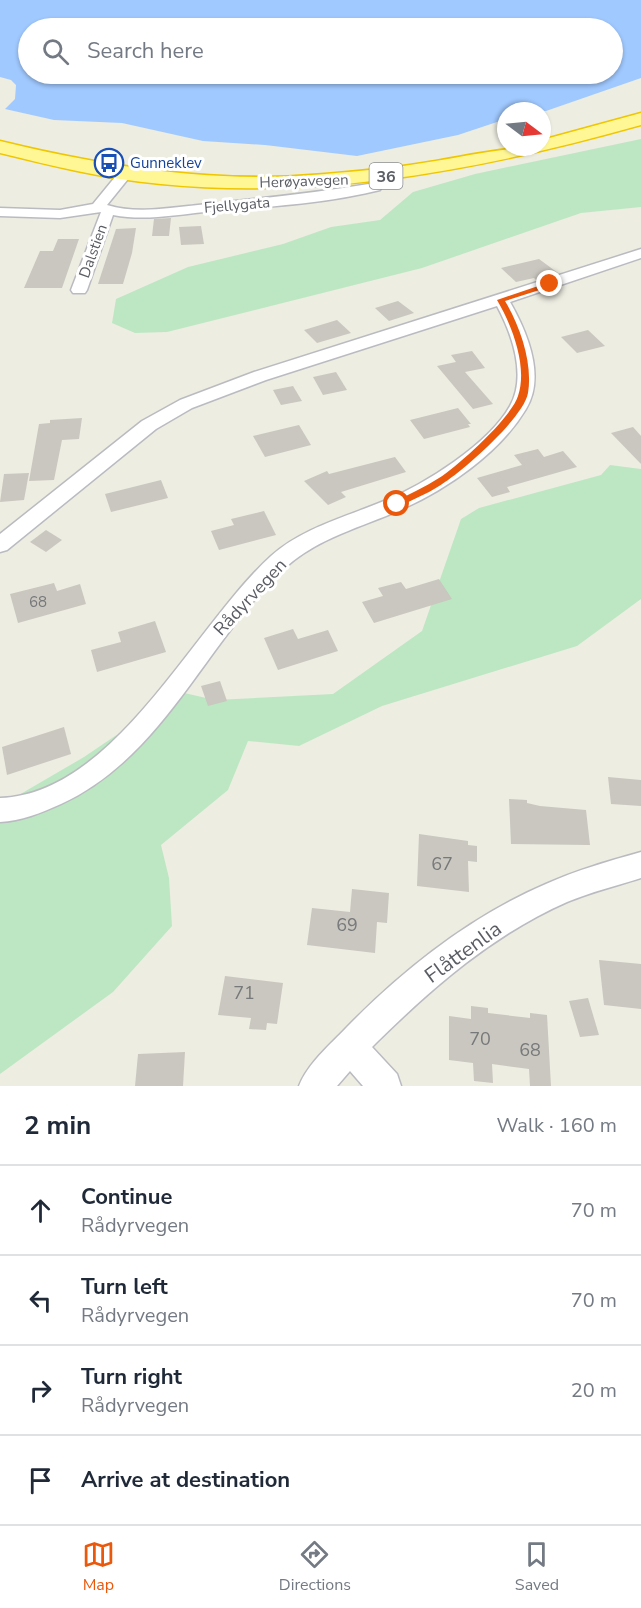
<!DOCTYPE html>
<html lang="en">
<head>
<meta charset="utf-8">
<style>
	:root { --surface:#fff; --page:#f2f2f3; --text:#1f2937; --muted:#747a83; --line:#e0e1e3; --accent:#ea580c }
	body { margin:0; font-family:"Nunito Sans",sans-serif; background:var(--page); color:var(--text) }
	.compass { position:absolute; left:497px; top:102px; width:54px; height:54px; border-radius:50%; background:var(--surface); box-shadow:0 2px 4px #0004; rotate:106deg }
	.stop { position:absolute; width:18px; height:18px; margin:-14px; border:4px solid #ea580c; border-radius:50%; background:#fff }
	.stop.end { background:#ea580c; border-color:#fff; box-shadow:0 2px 6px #0008 }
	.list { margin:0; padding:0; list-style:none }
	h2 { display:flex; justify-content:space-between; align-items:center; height:78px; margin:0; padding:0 24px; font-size:26px }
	h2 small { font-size:20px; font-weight:400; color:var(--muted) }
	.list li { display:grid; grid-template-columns:39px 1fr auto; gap:18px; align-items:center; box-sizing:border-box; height:90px; padding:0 24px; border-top:2px solid var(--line) }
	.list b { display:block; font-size:22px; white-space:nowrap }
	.list p { margin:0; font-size:20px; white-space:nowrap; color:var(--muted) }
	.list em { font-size:20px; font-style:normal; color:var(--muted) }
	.icon { flex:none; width:33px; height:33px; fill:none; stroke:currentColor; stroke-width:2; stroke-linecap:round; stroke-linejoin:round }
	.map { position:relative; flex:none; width:641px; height:1086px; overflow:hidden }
	.search { position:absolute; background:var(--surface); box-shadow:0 2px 4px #0004; left:18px; right:18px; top:18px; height:66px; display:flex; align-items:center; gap:15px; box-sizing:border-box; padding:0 21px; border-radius:33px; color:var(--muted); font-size:22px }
	.sheet { height:438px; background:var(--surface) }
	nav { display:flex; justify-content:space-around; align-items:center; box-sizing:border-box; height:84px; border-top:2px solid var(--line); background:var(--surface); font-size:16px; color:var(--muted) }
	nav a { display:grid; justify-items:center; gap:3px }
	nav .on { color:var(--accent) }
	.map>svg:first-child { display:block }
</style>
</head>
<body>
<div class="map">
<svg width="641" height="1086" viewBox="0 0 641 1086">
	<rect width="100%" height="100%" fill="#eeede2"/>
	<g fill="#bde7c3">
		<path d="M641,139V207L581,213L422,268L167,332L135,333L112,323L116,299L188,267L283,244L331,227L380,220L413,192L475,174Z"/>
		<path d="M610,465L641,469V599L577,646L382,706L299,746L248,741L228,790L161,845L169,878L172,926L113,992L0,1074V806L84,757L180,692L215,700L333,694L422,631L461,519L479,508L601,475Z"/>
	</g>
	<path fill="#a0c9ff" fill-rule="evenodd" d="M0,0H641V78L546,111H506V119L458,135L357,156L265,145L203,141L122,123L54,120L5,109L15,99L16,85L11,80L0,77ZM28,28H612V74H28Z"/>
	<g fill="#c9c7bf">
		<path d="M171,218L169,236H152L154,219Z"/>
		<path d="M201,226L204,244L181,245L179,227Z"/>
		<path d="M136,228L132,253L123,284H98L116,229Z"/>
		<path d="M58,239H79L62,288H24L40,251H53Z"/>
		<path d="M539,259L558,273L536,280L534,278L516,282L501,268Z"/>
		<path d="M398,301L414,313L389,321L375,308Z"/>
		<path d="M337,320L351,333L317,343L304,330Z"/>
		<path d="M588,330L605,346L577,353L561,337Z"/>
		<path d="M472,351L485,368L465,372L493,404L473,409L437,366L456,362L451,355Z"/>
		<path d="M336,372L347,390L323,395L313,377Z"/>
		<path d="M293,386L302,401L281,405L273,390Z"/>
		<path d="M458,408L471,424H468L470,427L424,439L410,420Z"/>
		<path d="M82,418L79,439L62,440L54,480L29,481L39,424L50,423V420Z"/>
		<path d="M299,425L311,445L265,457L253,436Z"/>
		<path d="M633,427L641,436V464L611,433Z"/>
		<path d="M538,449L544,457L563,451L577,467L507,487L510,492L492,497L477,478L522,465L514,455Z"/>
		<path d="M395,457L406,472L341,492L346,497L328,505L304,481L327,471L329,474Z"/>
		<path d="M29,473L24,500L0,502L4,474Z"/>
		<path d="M161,480L168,498L111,512L105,494Z"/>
		<path d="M264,511L276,535L219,550L211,531L234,525L231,519Z"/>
		<path d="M46,530L62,540L46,552L30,542Z"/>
		<path d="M439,579L452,599L374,623L362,602L383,596L378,588L401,582L406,589Z"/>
		<path d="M54,583L57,591L80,584L86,604L18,623L10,594Z"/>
		<path d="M155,621L166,652L97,672L91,650L121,642L118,632Z"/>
		<path d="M293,629L298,639L328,630L338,651L278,670L264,638Z"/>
		<path d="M220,681L227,701L208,706L201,686Z"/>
		<path d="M64,727L71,754L7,775L2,747Z"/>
		<path d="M608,777L641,780V806L611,804Z"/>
		<path d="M509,799L527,800V803L540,806L586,810L590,845L511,844Z"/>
		<path d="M419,834L468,841V845L477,846V862L468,861L469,892L417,886Z"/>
		<path d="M352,889L389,893L387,923L377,922L375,953L307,945L312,908L350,912Z"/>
		<path d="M599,960L641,964V1009L604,1005Z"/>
		<path d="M225,976L283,983L277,1024L267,1023L266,1030L249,1029L251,1018L218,1015Z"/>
		<path d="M588,998L599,1035L580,1037L569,1001Z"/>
		<path d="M471,1006L488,1008V1013L530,1018V1013L547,1015L551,1086H530L529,1069L492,1064L493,1083L474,1081L473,1063L449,1060V1016L471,1019Z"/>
		<path d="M185,1052L183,1086H135L138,1054Z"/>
	</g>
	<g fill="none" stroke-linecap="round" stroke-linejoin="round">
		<g stroke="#babbc1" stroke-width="3">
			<g id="minor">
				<path d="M125,170L132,174L107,205C136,214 168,208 198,205C257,199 316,193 375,183L382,187L380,190C324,204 263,207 205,212C175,215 144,221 113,215L87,290L85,293H73L71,290L101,212L60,218L0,216V208L60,210L93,204L120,171Z"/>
				<path d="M641,249V258L510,302C527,332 546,376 526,409C500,453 446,490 400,510C362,527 318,538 286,567C205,642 165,756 61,804C41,813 21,821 0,822V798C115,794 193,627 271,556C302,528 346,517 384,501C424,485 489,444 510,406C527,376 512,334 497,306L266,380L192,408L156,429L7,550L0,552V534L142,421L180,400L254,372Z"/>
				<path d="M641,852V878C616,886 591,892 567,902C494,934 433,987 377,1042L372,1047L397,1074L401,1086H363L350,1071L337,1086H299C308,1063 331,1044 347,1027C404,969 471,916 546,884C577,870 609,861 641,852Z"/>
			</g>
		</g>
		<g stroke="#efc600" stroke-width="3">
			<path id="trunk" d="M641,113V125C485,169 324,200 161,184C106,179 53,166 0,153V141C107,167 215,184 325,174C360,171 395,168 429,162C467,156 504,147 542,147V140Z"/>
		</g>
		<use href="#minor" fill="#fff" fill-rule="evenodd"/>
		<use href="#trunk" fill="#fff796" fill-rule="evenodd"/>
	</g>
	<path fill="#ea580c" d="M550,282L552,286L505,301C520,326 533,363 528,393C524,417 466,468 445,482C432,492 415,498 401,506H394V502C409,494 425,487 439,478C459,465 511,418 518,396C528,367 512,325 497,300Z"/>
	<defs>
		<g id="bus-ring" transform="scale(1.5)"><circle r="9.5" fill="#fff" stroke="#1a4fb4" stroke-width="1.5"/><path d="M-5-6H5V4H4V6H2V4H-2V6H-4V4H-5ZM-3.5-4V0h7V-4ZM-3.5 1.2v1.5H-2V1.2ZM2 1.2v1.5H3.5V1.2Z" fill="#1a4fb4"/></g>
	</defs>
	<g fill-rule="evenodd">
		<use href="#bus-ring" x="109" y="163"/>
	</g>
	<g text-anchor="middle" stroke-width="6" stroke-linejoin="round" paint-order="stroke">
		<g font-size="15" fill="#164399" stroke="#fff" text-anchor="start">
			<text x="130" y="168">Gunneklev</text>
		</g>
		<g font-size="15" fill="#5a5d63" stroke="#fff">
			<text transform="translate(304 181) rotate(-2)" y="5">Herøyavegen</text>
			<text transform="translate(237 205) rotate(-5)" y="5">Fjellygata</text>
			<text transform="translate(93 251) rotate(-70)" y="5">Dalstien</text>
		</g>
		<g font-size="15" fill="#76787a">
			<text x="38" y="607">68</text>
		</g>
		<rect fill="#fff" stroke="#8c8e92" stroke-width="1.5" x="369.5" y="163" width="33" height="26" rx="4.5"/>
		<g font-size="16" font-weight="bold" fill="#5a5d63">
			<text x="386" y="182">36</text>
		</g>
		<g font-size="18" fill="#5a5d63" stroke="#fff">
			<text transform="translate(250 597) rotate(-47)" y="6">Rådyrvegen</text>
		</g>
		<g font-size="18" fill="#76787a">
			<text x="442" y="870">67</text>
			<text x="347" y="931">69</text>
			<text x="244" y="999">71</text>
			<text x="480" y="1045">70</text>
			<text x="530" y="1056">68</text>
		</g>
		<g font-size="21" fill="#5a5d63" stroke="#fff">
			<text transform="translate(463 952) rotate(-36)" y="7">Flåttenlia</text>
		</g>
	</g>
</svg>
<svg class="compass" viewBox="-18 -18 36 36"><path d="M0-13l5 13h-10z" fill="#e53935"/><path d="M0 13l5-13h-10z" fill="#747a83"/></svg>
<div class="stop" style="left:397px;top:504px"></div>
<div class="stop end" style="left:550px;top:284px"></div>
<div class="search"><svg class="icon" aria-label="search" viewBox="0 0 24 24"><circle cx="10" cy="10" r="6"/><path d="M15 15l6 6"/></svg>Search here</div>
</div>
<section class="sheet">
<h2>2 min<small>Walk · 160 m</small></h2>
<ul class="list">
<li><svg class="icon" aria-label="ahead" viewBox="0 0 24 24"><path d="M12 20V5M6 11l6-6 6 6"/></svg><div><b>Continue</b><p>Rådyrvegen</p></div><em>70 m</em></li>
<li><svg class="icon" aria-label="left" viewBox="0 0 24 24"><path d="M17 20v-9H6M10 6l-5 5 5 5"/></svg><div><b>Turn left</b><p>Rådyrvegen</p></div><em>70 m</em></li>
<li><svg class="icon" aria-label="right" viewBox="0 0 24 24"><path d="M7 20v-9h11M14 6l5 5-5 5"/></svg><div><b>Turn right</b><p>Rådyrvegen</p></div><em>20 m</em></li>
<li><svg class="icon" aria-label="arrive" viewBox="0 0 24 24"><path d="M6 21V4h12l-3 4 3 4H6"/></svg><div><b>Arrive at destination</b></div></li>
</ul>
</section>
<nav>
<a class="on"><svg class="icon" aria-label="map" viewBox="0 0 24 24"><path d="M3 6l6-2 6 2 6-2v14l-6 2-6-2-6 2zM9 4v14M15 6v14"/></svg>Map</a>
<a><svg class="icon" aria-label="directions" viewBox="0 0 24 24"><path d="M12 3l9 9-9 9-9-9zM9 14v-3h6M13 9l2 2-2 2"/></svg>Directions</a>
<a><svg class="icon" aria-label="saved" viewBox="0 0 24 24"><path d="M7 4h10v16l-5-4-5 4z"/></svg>Saved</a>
</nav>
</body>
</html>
